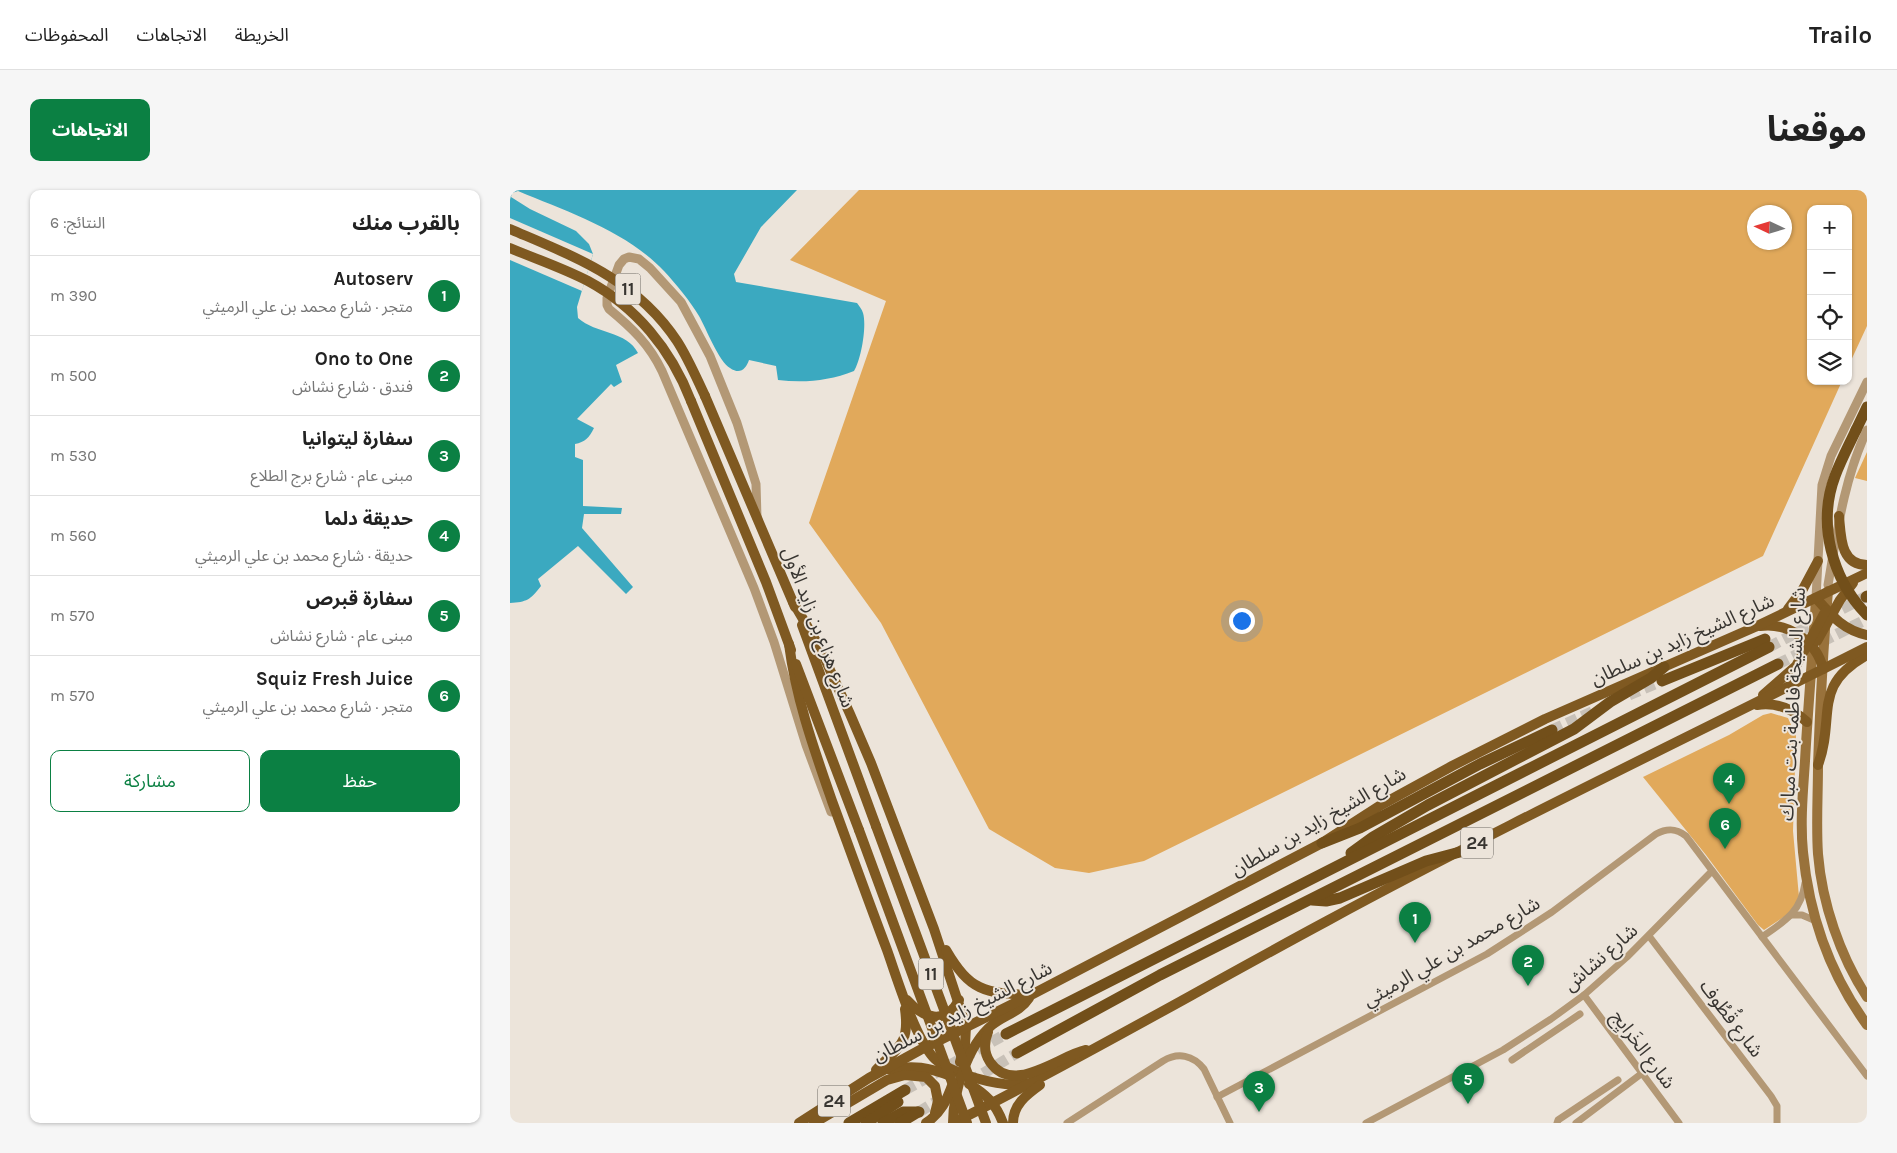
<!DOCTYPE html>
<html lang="ar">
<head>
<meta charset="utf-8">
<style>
	:root { --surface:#fff; --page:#f6f6f6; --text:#222; --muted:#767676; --line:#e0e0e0; --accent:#0b8043 }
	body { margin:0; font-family:Karla,"Noto Sans Arabic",sans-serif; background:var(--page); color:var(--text); direction:rtl }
	.controls { position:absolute; right:15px; top:15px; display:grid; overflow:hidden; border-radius:10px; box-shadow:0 1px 4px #0004 }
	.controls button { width:45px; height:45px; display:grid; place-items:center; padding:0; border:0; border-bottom:1px solid var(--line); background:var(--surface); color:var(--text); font:25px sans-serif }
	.compass { position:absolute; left:1237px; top:15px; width:45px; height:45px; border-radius:50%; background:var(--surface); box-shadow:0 1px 4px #0004; rotate:274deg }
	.you { position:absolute; left:731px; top:430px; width:18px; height:18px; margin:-12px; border:4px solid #fff; border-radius:50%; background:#1a73e8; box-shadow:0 0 0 8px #1a73e833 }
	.badge { display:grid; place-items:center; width:32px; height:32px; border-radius:50%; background:var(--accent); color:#fff; font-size:16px; font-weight:700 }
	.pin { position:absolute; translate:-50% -41px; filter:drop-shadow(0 1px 2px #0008) }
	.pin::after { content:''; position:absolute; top:26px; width:18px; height:15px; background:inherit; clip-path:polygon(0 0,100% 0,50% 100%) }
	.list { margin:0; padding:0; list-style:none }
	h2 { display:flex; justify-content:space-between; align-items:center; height:65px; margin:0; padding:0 20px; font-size:21px }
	h2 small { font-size:16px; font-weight:400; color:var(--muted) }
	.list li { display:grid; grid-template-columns:32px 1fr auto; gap:15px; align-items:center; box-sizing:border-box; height:80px; padding:0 20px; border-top:1px solid var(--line) }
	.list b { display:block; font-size:19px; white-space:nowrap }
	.list p { margin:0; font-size:16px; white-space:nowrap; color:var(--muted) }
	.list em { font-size:16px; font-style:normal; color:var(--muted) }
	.actions { display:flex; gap:10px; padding:15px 20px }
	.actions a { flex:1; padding:11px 0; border:1px solid var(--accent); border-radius:10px; text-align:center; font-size:18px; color:var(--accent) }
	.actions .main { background:var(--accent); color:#fff }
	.icon { flex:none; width:28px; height:28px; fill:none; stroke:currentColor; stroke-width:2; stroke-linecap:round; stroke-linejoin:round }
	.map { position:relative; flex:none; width:1357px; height:933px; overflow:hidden; direction:ltr; border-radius:10px }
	header { display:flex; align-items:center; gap:30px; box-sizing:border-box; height:70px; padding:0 25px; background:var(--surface); border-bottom:1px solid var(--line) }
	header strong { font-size:24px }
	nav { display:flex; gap:28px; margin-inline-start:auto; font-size:18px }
	.intro { display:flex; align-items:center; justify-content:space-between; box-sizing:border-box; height:120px; padding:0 30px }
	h1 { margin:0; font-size:35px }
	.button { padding:12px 22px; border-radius:10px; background:var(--accent); color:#fff; font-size:18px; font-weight:700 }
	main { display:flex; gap:30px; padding:0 30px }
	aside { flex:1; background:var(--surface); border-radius:10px; box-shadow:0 1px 4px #0004 }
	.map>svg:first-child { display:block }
</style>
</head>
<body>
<header>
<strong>Trailo</strong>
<nav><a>الخريطة</a><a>الاتجاهات</a><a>المحفوظات</a></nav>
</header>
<div class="intro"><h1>موقعنا</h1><a class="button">الاتجاهات</a></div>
<main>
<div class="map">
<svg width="1357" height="933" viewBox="0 0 1357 933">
	<rect width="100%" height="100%" fill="#ece4da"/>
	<g fill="#e1a95b" fill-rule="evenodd">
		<path d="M349,0H1357V136L1338,177V19H1301V191H1332L1253,366L634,671L579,683L545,678L479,639L371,433L299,333L376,111L280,70ZM1274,22V52H1244V22Z"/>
		<path d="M1357,262V291L1345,288Z"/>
		<path d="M1261,523L1278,528L1286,546L1283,641L1289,707L1283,721L1254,740L1248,735L1196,665L1133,587L1219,545L1253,525Z"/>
	</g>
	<path fill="#3ba9c0" d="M0,0H287L251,37L224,84L226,92L347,113C349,116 352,119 353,123C357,136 351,170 344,181C319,191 294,193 268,190L266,176L239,170C236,179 230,185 220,178C209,172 196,138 189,126C180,111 166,94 154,81C116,41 58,22 8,1L2,3L1,7L20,19L66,41L79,54L83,64L67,117L68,128C86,144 117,141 128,163L106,175L112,192L104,197L101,194L67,229L84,238C79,248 75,252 65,254V267L73,270V316L112,318L111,324H74L72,338L123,397L116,404L68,356L28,389L31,396C20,410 17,412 0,413Z"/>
	<path fill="#ece4da" d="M0,28L83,64L72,101L0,70Z"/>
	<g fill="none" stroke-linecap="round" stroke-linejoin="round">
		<g stroke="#c8c1b8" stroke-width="11" stroke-dasharray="11 5.5" stroke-linecap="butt">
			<path d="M1259,457L1355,407"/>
			<path d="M1268,474L1357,429"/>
			<path d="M1119,505L1152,491"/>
			<path d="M1042,540L1084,521"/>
			<path d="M459,892L507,863"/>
			<path d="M395,900L496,844"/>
			<path d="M409,922L435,906"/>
		</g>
		<g stroke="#b39875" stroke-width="7">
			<path d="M1282,725H1292L1306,731"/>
			<path d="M1139,746L1261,906L1267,916V933"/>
			<path d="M1252,747C1275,731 1291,722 1295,693"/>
			<path d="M1074,805L1169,933"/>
			<path d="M1002,870L1070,824"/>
			<path d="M707,907L977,764L1042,722L1146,644C1157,638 1166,638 1176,646L1357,886"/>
			<path d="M557,933L653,871C668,862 683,865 694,879L720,933"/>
			<path d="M856,933L993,860L1041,829L1074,805L1117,767L1202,681"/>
			<path d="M1047,933L1048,930L1108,890"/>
			<path d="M1066,933L1131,884"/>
		</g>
		<g stroke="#b39875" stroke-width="9">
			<path d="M247,328L246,294L227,233L200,166L171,112L140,78L129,69L119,67L114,69L109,75L97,108V115L99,119C122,138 139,154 152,181L244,398L264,452L296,555L321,622"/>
			<path d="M1318,395C1327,342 1334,289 1357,240"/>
			<path d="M1306,408L1312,295L1321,266L1357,192"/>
		</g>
		<g stroke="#99723b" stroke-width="10">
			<path d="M1318,401C1313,459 1310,518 1308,576C1308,605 1306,635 1308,664C1312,713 1330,766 1357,807"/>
			<path d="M1306,408C1303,462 1298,516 1295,571C1293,601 1290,632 1293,662C1299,724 1320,784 1357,835"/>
		</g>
		<g stroke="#7f5921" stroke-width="10">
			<path d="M195,206L285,417"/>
			<path d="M181,211L256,392L281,460"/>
			<path d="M1329,326C1331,346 1330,375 1357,375"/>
			<path d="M1306,408C1321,425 1333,440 1357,445"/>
			<path d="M283,412L310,458L340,524L361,573L424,739L456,836L455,855L450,872"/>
			<path d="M1278,419L1293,399L1308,371"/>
			<path d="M292,435L366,636"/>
			<path d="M1250,436C1277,432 1307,451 1313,479"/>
			<path d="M1307,451L1330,410L1343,393"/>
			<path d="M279,454C286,509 304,559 322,611C340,660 358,710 377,760C387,788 404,845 423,867C437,883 494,899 515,893"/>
			<path d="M286,474L349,640"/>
			<path d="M1253,505L1286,476L1316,420"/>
			<path d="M1247,515C1266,512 1283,519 1297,532"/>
			<path d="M1308,575C1326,526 1301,496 1357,465"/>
			<path d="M436,760C460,801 474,803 520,805"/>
			<path d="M519,808C510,822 494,825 482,835C458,855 443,902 443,933C569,870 692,798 817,731C994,635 1177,548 1357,457"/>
			<path d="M397,810C413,828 435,836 449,810"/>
			<path d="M478,842C474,852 474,863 480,872C503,906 548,866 576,860"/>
			<path d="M366,880C388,857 400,855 395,819"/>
			<path d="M380,880C402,874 420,878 441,886"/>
			<path d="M459,894C476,904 486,914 493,933"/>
			<path d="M289,933L359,888L410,860L521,805L812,653L871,615L942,576L1035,529L1245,437L1357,383"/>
			<path d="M304,933L377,890L395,885L416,887L425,896L428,911L425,923"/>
			<path d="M416,933C431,923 437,910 443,893"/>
			<path d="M503,933C503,915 516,905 530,895"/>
		</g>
		<g stroke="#724f1a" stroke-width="11">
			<path d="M1346,240L1357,217"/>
			<path d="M1356,407L1357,406"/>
			<path d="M1152,491L1255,449"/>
			<path d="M812,653L850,638L970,574L1042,540"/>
			<path d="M841,663L863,647L918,615L1064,539L1100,512L1141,488L1154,477"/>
			<path d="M802,710L816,711L830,708L916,671L950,662"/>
			<path d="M496,844L1259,457"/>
			<path d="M507,863L650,785L1268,474"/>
			<path d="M339,933L395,900"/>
			<path d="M356,933L388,912"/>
			<path d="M373,933L393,922H409"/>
			<path d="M390,933L408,922"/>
		</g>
		<g stroke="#7f5921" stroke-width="10">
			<path d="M0,39C65,67 126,89 167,151C178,168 186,187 195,206"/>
			<path d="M0,58C26,69 53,78 78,91C126,117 161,159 181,211"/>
			<path d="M366,636L476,933"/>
			<path d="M349,640L457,933"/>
		</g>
		<path stroke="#724f1a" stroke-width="11" d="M1346,240C1339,255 1331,270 1325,286C1307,334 1322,389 1357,425"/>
	</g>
	<g text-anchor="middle" stroke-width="4" stroke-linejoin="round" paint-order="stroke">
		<g fill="#ece4da" stroke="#6e6a64" stroke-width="1">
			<rect x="105.5" y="83.5" width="25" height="31" rx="4"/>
			<rect x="951" y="637.5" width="32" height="31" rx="4"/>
			<rect x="408.5" y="768.5" width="25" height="31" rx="4"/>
			<rect x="308" y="895.5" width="32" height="31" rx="4"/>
		</g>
		<g font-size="18" font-weight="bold" fill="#383531">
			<text x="118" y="105">11</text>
			<text x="967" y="659">24</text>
			<text x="421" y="790">11</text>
			<text x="324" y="917">24</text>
		</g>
		<g font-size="19" fill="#383531" stroke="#ece4da">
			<text transform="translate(309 437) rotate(69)" y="7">شارع هزاع بن زايد الأول</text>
			<text transform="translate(1172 449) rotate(-24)" y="7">شارع الشيخ زايد بن سلطان</text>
			<text transform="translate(1282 514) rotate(-87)" y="7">شارع الشيخة فاطمة بنت مبارك</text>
			<text transform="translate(808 631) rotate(-30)" y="7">شارع الشيخ زايد بن سلطان</text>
			<text transform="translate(941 761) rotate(-30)" y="7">شارع محمد بن علي الرميثي</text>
			<text transform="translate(1090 767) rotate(-41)" y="7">شارع نشاش</text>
			<text transform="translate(452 821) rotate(-27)" y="7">شارع الشيخ زايد بن سلطان</text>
			<text transform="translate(1222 828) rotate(53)" y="7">شارع قُطُوف</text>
			<text transform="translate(1134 859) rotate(53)" y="7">شارع الخَرايِج</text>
		</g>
	</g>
</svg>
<div class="controls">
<button>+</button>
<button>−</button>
<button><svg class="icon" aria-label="locate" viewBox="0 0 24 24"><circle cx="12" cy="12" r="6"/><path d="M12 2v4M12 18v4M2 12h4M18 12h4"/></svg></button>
<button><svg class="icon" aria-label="layers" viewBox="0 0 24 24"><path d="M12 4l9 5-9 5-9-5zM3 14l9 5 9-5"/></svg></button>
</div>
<svg class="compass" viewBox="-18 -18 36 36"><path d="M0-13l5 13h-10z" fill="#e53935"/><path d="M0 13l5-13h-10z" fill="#767676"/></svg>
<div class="you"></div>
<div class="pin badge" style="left:905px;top:753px">1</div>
<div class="pin badge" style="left:1018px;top:796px">2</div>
<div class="pin badge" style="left:749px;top:922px">3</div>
<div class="pin badge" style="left:1219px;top:614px">4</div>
<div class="pin badge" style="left:958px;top:914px">5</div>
<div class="pin badge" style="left:1215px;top:659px">6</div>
</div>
<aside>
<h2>بالقرب منك<small>النتائج: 6</small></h2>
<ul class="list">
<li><span class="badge">1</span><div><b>Autoserv</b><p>متجر · شارع محمد بن علي الرميثي</p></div><em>390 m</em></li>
<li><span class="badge">2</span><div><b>Ono to One</b><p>فندق · شارع نشاش</p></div><em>500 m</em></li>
<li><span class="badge">3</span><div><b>سفارة ليتوانيا</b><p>مبنى عام · شارع برج الطلاع</p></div><em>530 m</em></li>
<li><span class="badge">4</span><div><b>حديقة دلما</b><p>حديقة · شارع محمد بن علي الرميثي</p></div><em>560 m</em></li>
<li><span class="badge">5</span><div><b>سفارة قبرص</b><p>مبنى عام · شارع نشاش</p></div><em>570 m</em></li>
<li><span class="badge">6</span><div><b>Squiz Fresh Juice</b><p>متجر · شارع محمد بن علي الرميثي</p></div><em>570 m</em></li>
</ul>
<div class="actions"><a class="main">حفظ</a><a>مشاركة</a></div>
</aside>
</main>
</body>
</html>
